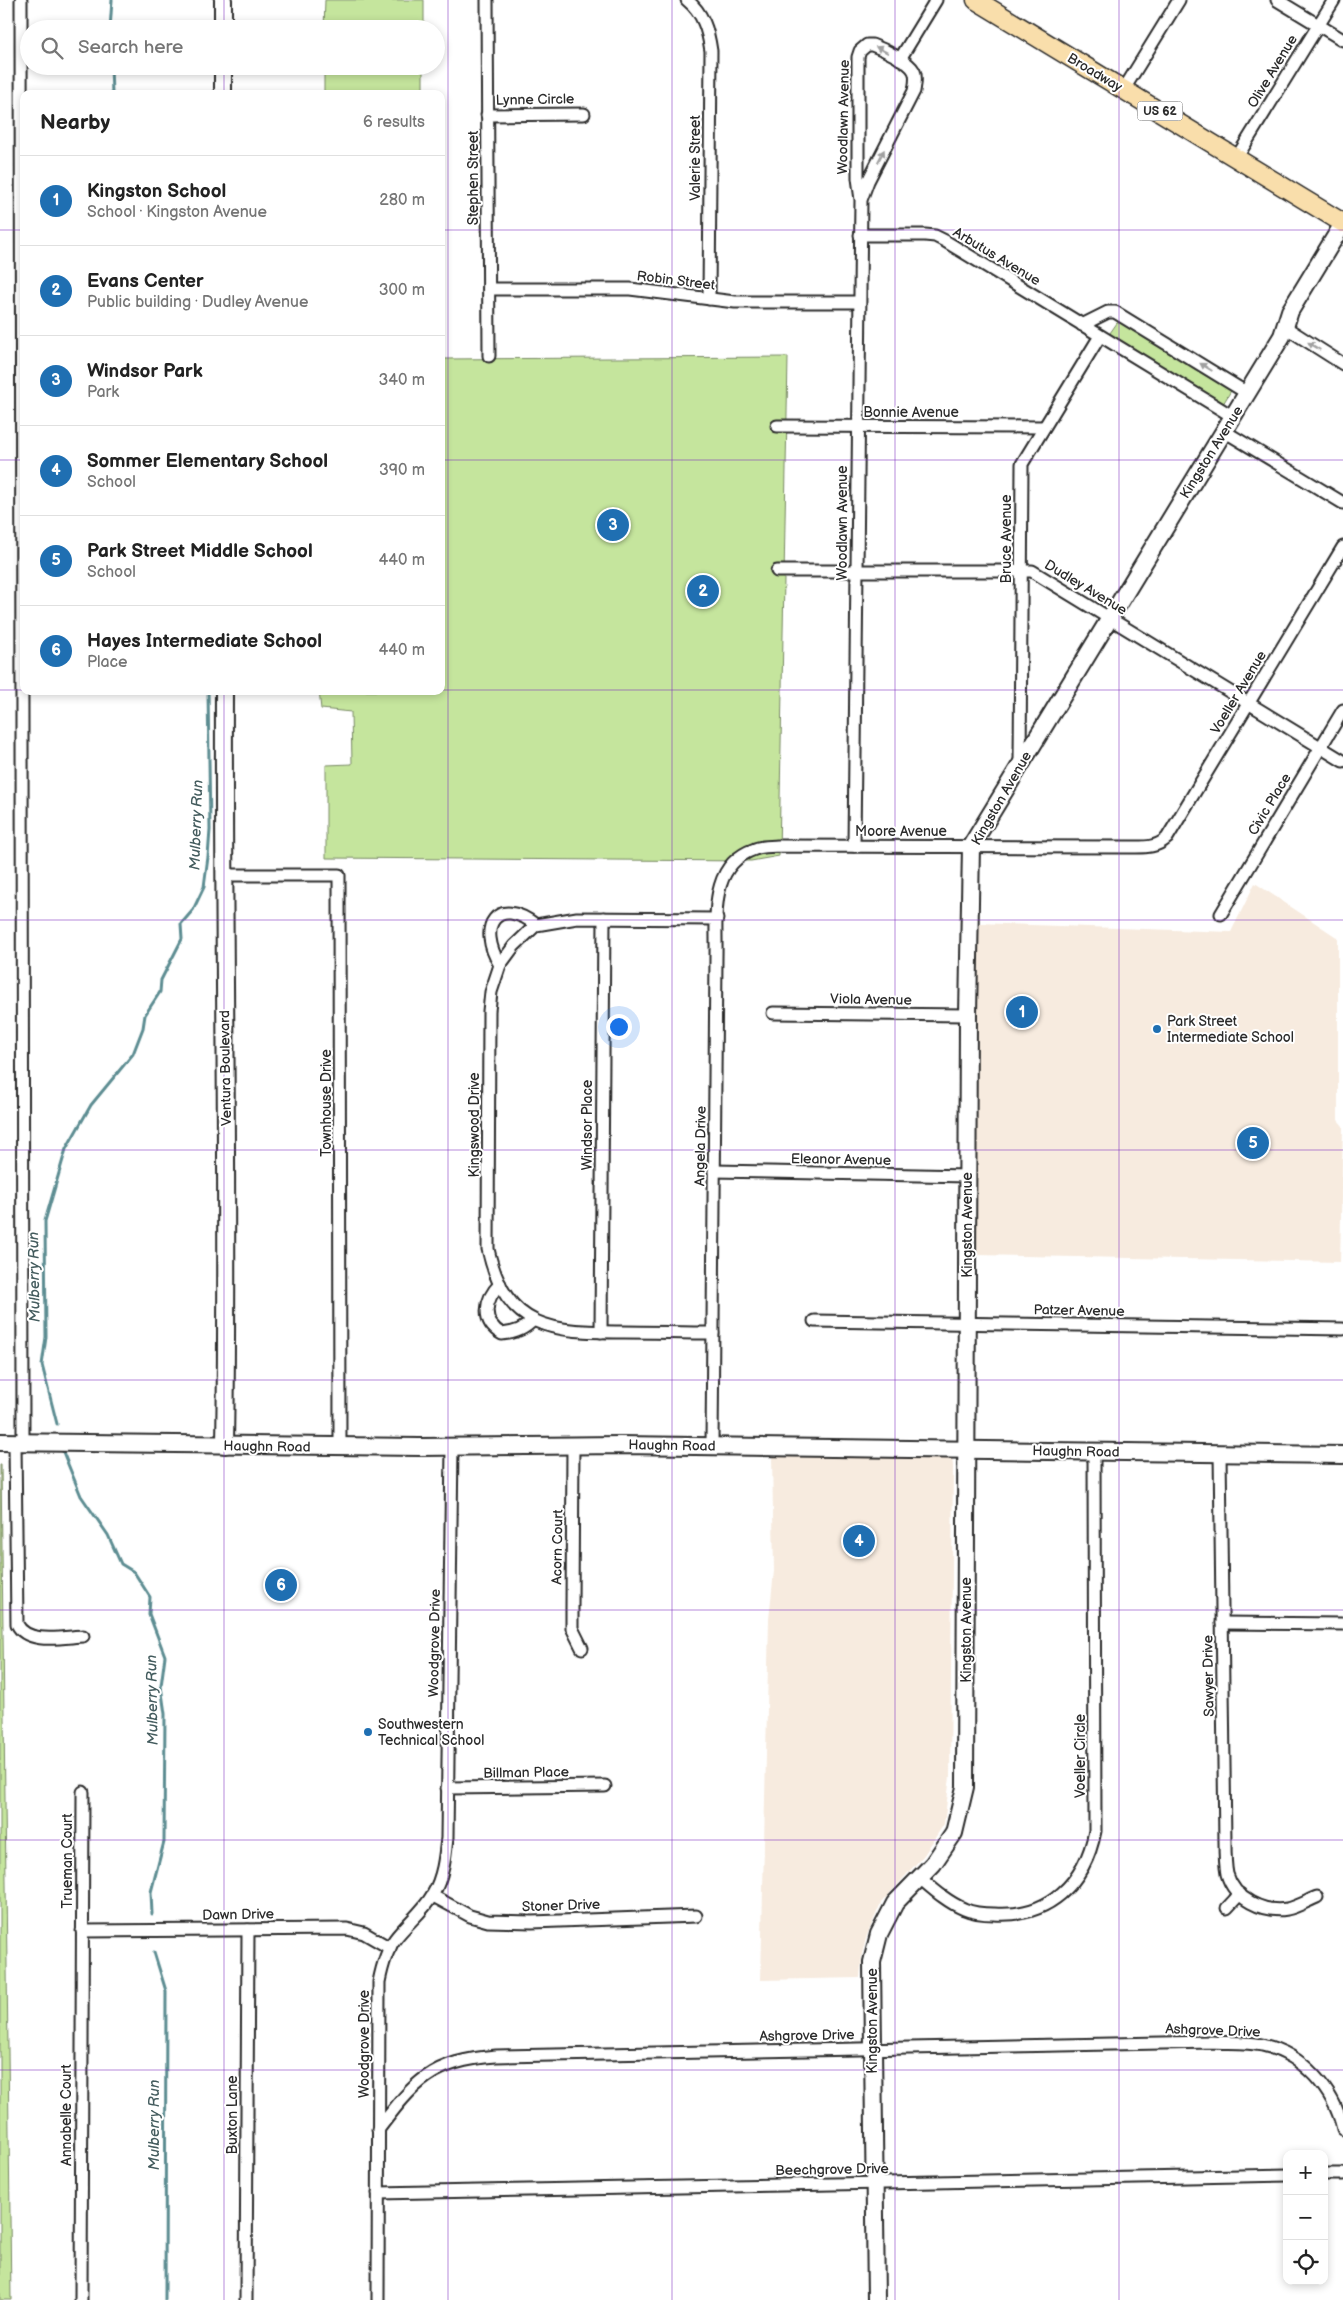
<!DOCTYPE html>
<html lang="en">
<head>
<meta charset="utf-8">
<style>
	:root { --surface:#fff; --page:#f6f6f6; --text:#222; --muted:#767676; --line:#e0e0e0; --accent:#1f6fb2 }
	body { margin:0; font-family:"Balsamiq Sans",sans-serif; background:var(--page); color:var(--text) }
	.controls { position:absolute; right:15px; bottom:15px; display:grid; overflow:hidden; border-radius:10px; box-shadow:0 2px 8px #0003 }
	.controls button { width:45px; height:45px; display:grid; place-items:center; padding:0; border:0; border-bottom:1px solid var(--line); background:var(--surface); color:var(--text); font:25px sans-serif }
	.you { position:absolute; left:618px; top:1026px; width:18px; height:18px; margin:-12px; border:4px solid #fff; border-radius:50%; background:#1a73e8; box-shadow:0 0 0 8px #1a73e833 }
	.badge { display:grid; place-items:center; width:32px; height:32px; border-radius:50%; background:var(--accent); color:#fff; font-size:16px; font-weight:700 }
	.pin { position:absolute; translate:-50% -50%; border:2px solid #fff; box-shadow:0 1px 5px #0006 }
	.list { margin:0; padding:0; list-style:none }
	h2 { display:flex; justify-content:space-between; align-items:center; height:65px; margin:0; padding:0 20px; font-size:21px }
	h2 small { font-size:16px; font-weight:400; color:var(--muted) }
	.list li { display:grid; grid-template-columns:32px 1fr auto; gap:15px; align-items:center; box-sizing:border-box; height:90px; padding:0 20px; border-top:1px solid var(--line) }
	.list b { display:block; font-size:19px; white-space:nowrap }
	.list p { margin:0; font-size:16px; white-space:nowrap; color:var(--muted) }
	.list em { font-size:16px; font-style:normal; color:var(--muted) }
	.icon { flex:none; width:28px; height:28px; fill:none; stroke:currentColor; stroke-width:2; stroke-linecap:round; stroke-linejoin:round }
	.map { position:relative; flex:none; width:1343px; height:2300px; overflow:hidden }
	.search { position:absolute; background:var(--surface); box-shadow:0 2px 8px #0003; left:20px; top:20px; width:425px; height:55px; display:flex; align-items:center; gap:12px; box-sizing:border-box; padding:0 18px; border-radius:28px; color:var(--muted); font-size:19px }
	.panel { position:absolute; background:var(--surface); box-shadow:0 2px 8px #0003; left:20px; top:90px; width:425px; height:605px; border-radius:10px }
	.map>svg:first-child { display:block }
</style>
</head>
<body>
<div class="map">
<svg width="1343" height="2300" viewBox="0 0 1343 2300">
	<rect width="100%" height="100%" fill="#fff"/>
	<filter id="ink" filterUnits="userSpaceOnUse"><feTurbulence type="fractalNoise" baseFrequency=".02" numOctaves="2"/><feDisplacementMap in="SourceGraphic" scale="10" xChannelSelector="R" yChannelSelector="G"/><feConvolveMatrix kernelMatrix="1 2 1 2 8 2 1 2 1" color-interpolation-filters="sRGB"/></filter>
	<g filter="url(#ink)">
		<g fill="#f7ebdf">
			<path d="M1255,883L1338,938V1120L1343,1126L1340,1262L977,1255V923L1231,932Z"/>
			<path d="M772,1456L952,1458L953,1466L950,1777L944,1824L924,1855L881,1903L867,1935L862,1954L860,1978L761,1980L769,1619L774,1571Z"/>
		</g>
		<g fill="#c5e59d" stroke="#788864">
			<path d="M325,0H424V29H324Z"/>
			<rect x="324" y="66" width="99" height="28"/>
			<path d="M1117,323H1127L1232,389L1223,404L1114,337L1110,333Z"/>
			<path d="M788,357L779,856L751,861L326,858V765L352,764L351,712L321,709L319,691H441V359Z"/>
			<path d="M0,1465H1L11,2300H0Z"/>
		</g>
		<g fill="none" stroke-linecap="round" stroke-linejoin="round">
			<g stroke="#5d8d92" stroke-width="3">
				<path d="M110,29L112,0"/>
				<path d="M111,66L112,94"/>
				<path d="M57,1424L42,1365L46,1337L45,1221L66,1149L91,1105L133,1054L143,1028L145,1015L160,992L161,980L182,939L181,924L193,910L204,887L208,857L210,830L208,691"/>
				<path d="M63,1452L81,1496L108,1535L121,1564L134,1572L150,1597L149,1614L165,1656L161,1686L165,1714L164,1842L151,1892L152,1914"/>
				<path d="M154,1952L166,1991L165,2300"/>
			</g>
			<g stroke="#2b2b2b" stroke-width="15">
				<g id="street">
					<path d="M21,0L23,1442"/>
					<path d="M487,0L489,356"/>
					<path d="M687,0C703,13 708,30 711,51L709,299"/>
					<path d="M1277,0L1343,40"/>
					<path d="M900,59L936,0"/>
					<path d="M1124,89L1179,0"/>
					<path d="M487,115L584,114"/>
					<path d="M1237,157L1334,0"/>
					<path d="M860,235H925L935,236L945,241L1232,416"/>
					<path d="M489,289H630L735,302H859"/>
					<path d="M1082,325L1108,312H1115L1247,393"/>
					<path d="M1285,327L1343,364"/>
					<path d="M777,426L1044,427"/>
					<path d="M1224,431L1343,503"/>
					<path d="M777,571H1032L1343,761"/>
					<path d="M1020,764L1022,464L1100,336"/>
					<path d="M854,846L861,200L868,181L914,91C915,85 917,77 914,71C909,61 883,49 872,45H867L860,51L858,57V178L861,200"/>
					<path d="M223,875H339L340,1446"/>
					<path d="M1221,914L1343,710"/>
					<path d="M500,965C476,926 497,895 536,925"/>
					<path d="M773,1013L968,1015"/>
					<path d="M714,1171L968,1176"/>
					<path d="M500,1284C484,1300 481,1322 502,1334C514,1333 525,1329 533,1320"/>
					<path d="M814,1321L1343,1329"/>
					<path d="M601,1332L604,918"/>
					<path d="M713,1333C683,1333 654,1332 624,1332C553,1332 506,1331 488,1249L489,1011L491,992L500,965L514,946L536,925L577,918L717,919"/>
					<path d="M15,1442L17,1624C27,1645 63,1637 83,1636"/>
					<path d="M573,1445L572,1610V1628L582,1648"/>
					<path d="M712,1446L716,957C717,918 708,865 755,849C762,846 771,847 778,846L1131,847C1145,847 1156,848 1167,838L1343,547"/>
					<path d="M1220,1453L1225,1842C1225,1852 1225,1864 1227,1874C1234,1899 1263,1913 1287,1909C1297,1907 1307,1901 1317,1897"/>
					<path d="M1222,1623L1343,1624"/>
					<path d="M447,1788L605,1786"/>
					<path d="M920,1878C933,1889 947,1902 964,1909C973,1913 983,1914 994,1914C1049,1918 1085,1883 1095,1831L1094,1452"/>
					<path d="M433,1896L470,1916L488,1921L532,1922L696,1916"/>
					<path d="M1227,1908L1240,1894"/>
					<path d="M82,1931L347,1929L364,1933L390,1948"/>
					<path d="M378,2130C415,2081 432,2061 496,2056L1212,2042C1229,2043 1246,2042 1262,2045C1303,2054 1334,2090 1343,2129"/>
					<path d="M1324,2174H1343"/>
					<path d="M378,2193L1287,2175"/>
					<path d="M81,2300L83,1792"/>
					<path d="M246,2300L248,1930"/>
					<path d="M378,2300L379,1982C382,1967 386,1951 395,1939C407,1923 423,1912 433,1894C443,1877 445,1858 447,1838L452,1447"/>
				</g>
			</g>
			<g stroke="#2b2b2b" stroke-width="20">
				<g id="secondary">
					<path d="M223,0V29"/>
					<path d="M223,66V94"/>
					<path d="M224,691C223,942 229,1194 225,1445"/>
					<path d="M0,1442L420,1447L620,1445L1343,1455"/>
					<path d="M876,2300L872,1962L879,1934L895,1903L933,1864L954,1833L965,1787L968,1015L971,846L1282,336L1290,311L1343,224"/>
				</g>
			</g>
			<g stroke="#2b2b2b" stroke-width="21">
				<path id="primary" d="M976,0L1343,223"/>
			</g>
			<use href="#street" stroke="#fff" stroke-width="11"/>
			<use href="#secondary" stroke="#fff" stroke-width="16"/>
			<use href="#primary" stroke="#f9deab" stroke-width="18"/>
		</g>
		<defs><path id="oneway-solid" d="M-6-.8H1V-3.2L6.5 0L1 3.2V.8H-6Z" transform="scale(1.25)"/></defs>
		<g fill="#a0a0a0">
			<use href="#oneway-solid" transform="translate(882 50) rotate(-153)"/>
			<use href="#oneway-solid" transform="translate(881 156) rotate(-63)"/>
			<use href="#oneway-solid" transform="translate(1314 346) rotate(-148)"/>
			<use href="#oneway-solid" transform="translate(1206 367) rotate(-148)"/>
		</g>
	</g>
	<path fill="none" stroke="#7b2cbf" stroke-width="1" stroke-opacity="0.55" d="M224,0V29M448,0V2300M672,0V2300M895,0V2300M1119,0V2300M224,66V94M0,230H24M441,230H1343M0,460H24M441,460H1343M0,690H24M441,690H1343M224,691V2300M0,920H1343M0,1150H1343M0,1380H1343M0,1610H1343M0,1840H1343M0,2070H1343"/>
	<g fill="#1f6fb2" stroke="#fff" stroke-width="2">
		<circle cx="1157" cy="1029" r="5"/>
		<circle cx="368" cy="1732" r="5"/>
	</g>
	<g text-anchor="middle" stroke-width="4" stroke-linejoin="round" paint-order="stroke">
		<rect fill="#fff" stroke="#6b6b6b" stroke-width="1" x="1137.5" y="101.5" width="45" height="19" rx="4"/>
		<g font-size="12" font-weight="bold" fill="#2b2b2b">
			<text x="1160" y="115">US 62</text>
		</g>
		<g font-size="14" fill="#2b2b2b" stroke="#fff">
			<text transform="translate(1272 71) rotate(-59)" y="5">Olive Avenue</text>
			<text transform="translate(1095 72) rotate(31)" y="5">Broadway</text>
			<text transform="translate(535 99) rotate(-1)" y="5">Lynne Circle</text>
			<text transform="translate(843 117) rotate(-89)" y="5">Woodlawn Avenue</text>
			<text transform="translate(695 158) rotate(-90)" y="5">Valerie Street</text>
			<text transform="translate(473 178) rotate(-90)" y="5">Stephen Street</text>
			<text transform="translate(997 256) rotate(31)" y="5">Arbutus Avenue</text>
			<text transform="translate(676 280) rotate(7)" y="5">Robin Street</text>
			<text x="911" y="417">Bonnie Avenue</text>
			<text transform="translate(1211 452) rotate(-58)" y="5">Kingston Avenue</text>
			<text transform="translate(842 523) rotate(-90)" y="5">Woodlawn Avenue</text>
			<text transform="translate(1006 539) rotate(-90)" y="5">Bruce Avenue</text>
			<text transform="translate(1086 587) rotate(31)" y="5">Dudley Avenue</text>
			<text transform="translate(1238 692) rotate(-59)" y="5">Voeller Avenue</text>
			<text transform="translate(1001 798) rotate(-60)" y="5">Kingston Avenue</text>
			<text transform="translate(1269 804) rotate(-59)" y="5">Civic Place</text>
			<text x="901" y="836">Moore Avenue</text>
			<text transform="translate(871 999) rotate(1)" y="5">Viola Avenue</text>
			<text transform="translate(225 1068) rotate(-91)" y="5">Ventura Boulevard</text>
			<text transform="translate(326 1103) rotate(-90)" y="5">Townhouse Drive</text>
			<text transform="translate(474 1125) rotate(-90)" y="5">Kingswood Drive</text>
			<text transform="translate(587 1125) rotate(-90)" y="5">Windsor Place</text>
			<text transform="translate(700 1146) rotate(-89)" y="5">Angela Drive</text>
			<text transform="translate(841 1159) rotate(1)" y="5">Eleanor Avenue</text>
			<text transform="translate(967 1225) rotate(-90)" y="5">Kingston Avenue</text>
			<text transform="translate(1079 1310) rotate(1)" y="5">Patzer Avenue</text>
			<text transform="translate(672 1445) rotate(1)" y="5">Haughn Road</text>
			<text transform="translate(267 1446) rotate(1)" y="5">Haughn Road</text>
			<text transform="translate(1076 1451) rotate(1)" y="5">Haughn Road</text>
			<text transform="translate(557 1547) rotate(-89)" y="5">Acorn Court</text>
			<text transform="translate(966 1630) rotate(-90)" y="5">Kingston Avenue</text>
			<text transform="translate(434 1643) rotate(-89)" y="5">Woodgrove Drive</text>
			<text transform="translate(1208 1676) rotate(-91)" y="5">Sawyer Drive</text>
			<text transform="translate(1080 1756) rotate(-90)" y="5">Voeller Circle</text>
			<text transform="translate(526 1772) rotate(-1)" y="5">Billman Place</text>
			<text transform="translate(67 1861) rotate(-90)" y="5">Trueman Court</text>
			<text transform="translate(561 1905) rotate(-2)" y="5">Stoner Drive</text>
			<text transform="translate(238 1914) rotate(-1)" y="5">Dawn Drive</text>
			<text transform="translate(872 2021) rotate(-90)" y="5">Kingston Avenue</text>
			<text transform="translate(1213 2030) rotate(2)" y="5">Ashgrove Drive</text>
			<text transform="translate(807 2035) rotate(-1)" y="5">Ashgrove Drive</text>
			<text transform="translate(364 2044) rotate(-90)" y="5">Woodgrove Drive</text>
			<text transform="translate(66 2115) rotate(-90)" y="5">Annabelle Court</text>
			<text transform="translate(232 2115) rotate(-90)" y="5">Buxton Lane</text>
			<text transform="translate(832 2169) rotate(-1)" y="5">Beechgrove Drive</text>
		</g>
		<g font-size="14" fill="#2b2b2b" stroke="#fff" text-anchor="start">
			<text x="1167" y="1026">Park Street<tspan x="1167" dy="16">Intermediate School</tspan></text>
			<text x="378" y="1729">Southwestern<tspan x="378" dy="16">Technical School</tspan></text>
		</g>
		<g font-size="15" font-style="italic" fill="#445c5e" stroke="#fff">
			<text transform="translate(196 825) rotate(-88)" y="5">Mulberry Run</text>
			<text transform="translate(34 1277) rotate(-91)" y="5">Mulberry Run</text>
			<text transform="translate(152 1700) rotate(-91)" y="5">Mulberry Run</text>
			<text transform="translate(154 2125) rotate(-90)" y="5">Mulberry Run</text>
		</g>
	</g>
</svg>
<div class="controls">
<button>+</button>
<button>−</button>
<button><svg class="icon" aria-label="locate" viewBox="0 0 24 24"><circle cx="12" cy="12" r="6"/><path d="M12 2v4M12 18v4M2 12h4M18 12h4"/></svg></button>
</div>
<div class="you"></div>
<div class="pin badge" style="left:1022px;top:1012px">1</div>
<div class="pin badge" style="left:703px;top:591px">2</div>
<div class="pin badge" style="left:613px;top:525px">3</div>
<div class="pin badge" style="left:859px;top:1541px">4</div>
<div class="pin badge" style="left:1253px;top:1143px">5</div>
<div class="pin badge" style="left:281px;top:1585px">6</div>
<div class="search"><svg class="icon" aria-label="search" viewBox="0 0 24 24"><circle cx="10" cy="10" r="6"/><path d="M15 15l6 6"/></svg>Search here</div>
<section class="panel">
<h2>Nearby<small>6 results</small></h2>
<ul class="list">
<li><span class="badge">1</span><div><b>Kingston School</b><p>School · Kingston Avenue</p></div><em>280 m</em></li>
<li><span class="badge">2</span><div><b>Evans Center</b><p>Public building · Dudley Avenue</p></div><em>300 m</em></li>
<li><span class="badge">3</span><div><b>Windsor Park</b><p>Park</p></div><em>340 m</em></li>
<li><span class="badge">4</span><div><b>Sommer Elementary School</b><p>School</p></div><em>390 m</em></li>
<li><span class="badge">5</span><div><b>Park Street Middle School</b><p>School</p></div><em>440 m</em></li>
<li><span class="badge">6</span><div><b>Hayes Intermediate School</b><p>Place</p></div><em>440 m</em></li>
</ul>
</section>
</div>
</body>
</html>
